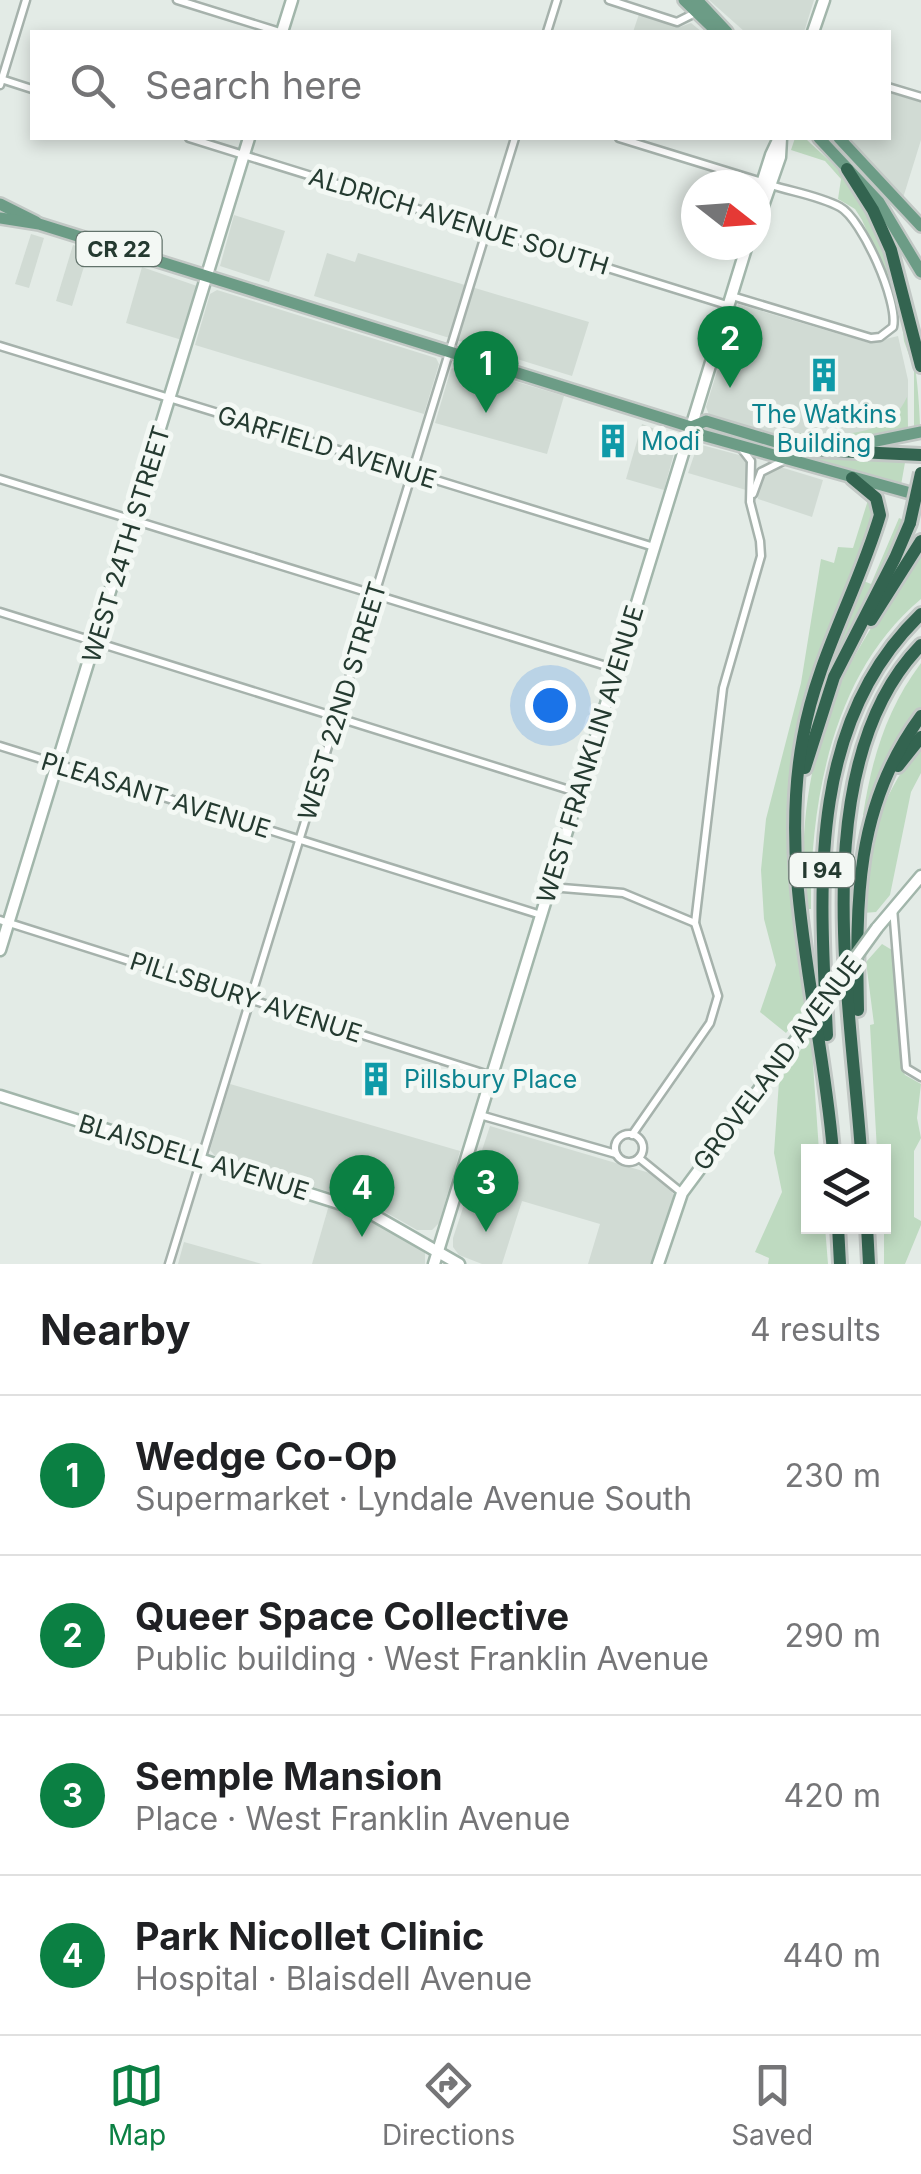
<!DOCTYPE html>
<html lang="en">
<head>
<meta charset="utf-8">
<style>
	:root { --surface:#fff; --page:#f6f6f6; --text:#202124; --muted:#757577; --line:#e0e0e0; --accent:#0b8043 }
	body { margin:0; font-family:Inter,sans-serif; background:var(--page); color:var(--text) }
	.controls { position:absolute; right:30px; bottom:30px; display:grid; overflow:hidden; border-radius:0px; box-shadow:0 5px 15px #0003 }
	.controls button { width:90px; height:90px; display:grid; place-items:center; padding:0; border:0; border-bottom:2px solid var(--line); background:var(--surface); color:var(--text); font:50px sans-serif }
	.compass { position:absolute; left:681px; top:170px; width:90px; height:90px; border-radius:50%; background:var(--surface); box-shadow:0 5px 15px #0003; rotate:107deg }
	.you { position:absolute; left:550px; top:705px; width:35px; height:35px; margin:-25px; border:8px solid #fff; border-radius:50%; background:#1a73e8; box-shadow:0 0 0 15px #1a73e833 }
	.badge { display:grid; place-items:center; width:65px; height:65px; border-radius:50%; background:var(--accent); color:#fff; font-size:32px; font-weight:700 }
	.pin { position:absolute; translate:-50% -82px; filter:drop-shadow(0 2px 5px #0008) }
	.pin::after { content:''; position:absolute; top:52px; width:35px; height:30px; background:inherit; clip-path:polygon(0 0,100% 0,50% 100%) }
	.list { margin:0; padding:0; list-style:none }
	h2 { display:flex; justify-content:space-between; align-items:center; height:130px; margin:0; padding:0 40px; font-size:42px }
	h2 small { font-size:32px; font-weight:400; color:var(--muted) }
	.list li { display:grid; grid-template-columns:65px 1fr auto; gap:30px; align-items:center; box-sizing:border-box; height:160px; padding:0 40px; border-top:2px solid var(--line) }
	.list b { display:block; font-size:38px; white-space:nowrap }
	.list p { margin:0; font-size:32px; white-space:nowrap; color:var(--muted) }
	.list em { font-size:32px; font-style:normal; color:var(--muted) }
	.icon { flex:none; width:55px; height:55px; fill:none; stroke:currentColor; stroke-width:2; stroke-linecap:round; stroke-linejoin:round }
	.map { position:relative; flex:none; width:921px; height:1264px; overflow:hidden }
	.search { position:absolute; background:var(--surface); box-shadow:0 5px 15px #0003; left:30px; right:30px; top:30px; height:110px; display:flex; align-items:center; gap:25px; box-sizing:border-box; padding:0 35px; border-radius:0px; color:var(--muted); font-size:38px }
	.sheet { height:770px; background:var(--surface) }
	nav { display:flex; justify-content:space-around; align-items:center; box-sizing:border-box; height:140px; border-top:2px solid var(--line); background:var(--surface); font-size:28px; color:var(--muted) }
	nav a { display:grid; justify-items:center; gap:5px }
	nav .on { color:var(--accent) }
	.map>svg:first-child { display:block }
</style>
</head>
<body>
<div class="map">
<svg width="921" height="1264" viewBox="0 0 921 1264">
	<rect width="100%" height="100%" fill="#e3ebe6"/>
	<g fill="#d1dbd4">
		<path d="M709,0H814L804,32H745Z"/>
		<path d="M639,14L680,27L691,23L702,32H633Z"/>
		<path d="M889,93L921,102V140L903,198L848,138H888Z"/>
		<path d="M234,215L285,231L269,282L220,266Z"/>
		<path d="M31,234L44,238L29,288L15,284Z"/>
		<path d="M73,245L89,250L72,306L56,301Z"/>
		<path d="M327,253L355,262L358,253L589,322L572,376L314,296Z"/>
		<path d="M142,267L197,286L182,340L126,323Z"/>
		<path d="M217,290L436,358L439,364L424,414L195,345L210,294Z"/>
		<path d="M738,304L869,343L898,336L908,380V429L799,443L710,417L706,407Z"/>
		<path d="M460,365L564,396L547,454L435,423L451,369Z"/>
		<path d="M642,424L678,438L664,490L626,479Z"/>
		<path d="M698,444L743,456L750,465L746,490L688,473Z"/>
		<path d="M777,466L823,480L812,517L758,499L757,485L765,471Z"/>
		<path d="M230,1084L460,1151L439,1223L432,1230H417L373,1205L217,1158L210,1150Z"/>
		<path d="M490,1126L660,1176L674,1195L653,1264H588L600,1224L522,1201L502,1264H482L459,1255L453,1247V1238Z"/>
		<path d="M329,1205L381,1224L425,1251V1264H312Z"/>
		<path d="M184,1242L262,1264H178Z"/>
	</g>
	<g fill="#bedac0">
		<path d="M795,138H805C819,152 837,166 849,182C897,243 918,349 920,425L914,427V369L904,341L900,307L862,220L855,209L838,199L841,179L825,161L791,150Z"/>
		<path d="M907,397L908,429L841,443H799L795,433C835,435 888,440 907,397Z"/>
		<path d="M784,451L812,456L906,457L901,485Z"/>
		<path d="M868,500L874,501L877,507L793,773L789,820L790,871L810,1002L786,1033L760,1012L776,965L764,919L761,870L766,819L801,683L821,559L834,563L838,547L853,548Z"/>
		<path d="M899,518L904,520L900,535L828,679L813,722L814,703L859,579L871,584Z"/>
		<path d="M921,548V599C833,672 810,800 811,909H807C796,834 811,743 845,674C867,631 896,590 921,548Z"/>
		<path d="M921,663V710L867,817L863,815C872,758 886,710 921,663Z"/>
		<path d="M921,746V773L911,792L890,895L876,912L863,913C866,851 879,794 921,746Z"/>
		<path d="M882,944L892,950L901,1066L905,1075L921,1084L917,1118L921,1138L914,1151V1217L921,1221V1225L905,1264H884V1152L877,1151L870,1025L874,1024L866,962Z"/>
		<path d="M811,1035L819,1151L808,1152V1226L825,1227L828,1264H768L769,1258L755,1252L782,1192L774,1153L779,1081Z"/>
	</g>
	<g fill="none" stroke-linecap="round" stroke-linejoin="round">
		<g stroke="#a6b2ac" stroke-width="11">
			<g id="street">
				<path d="M177,0L280,32"/>
				<path d="M609,0L677,22L697,12"/>
				<path d="M547,32L557,0"/>
				<path d="M1,79L32,89"/>
				<path d="M0,85L26,0"/>
				<path d="M888,87L921,97"/>
				<path d="M189,138L727,305"/>
				<path d="M619,138L762,182"/>
				<path d="M732,296L871,338L880,337L893,327C899,302 862,219 840,207C820,196 793,192 771,185"/>
				<path d="M0,346L654,547"/>
				<path d="M0,479L616,669"/>
				<path d="M753,494L761,472L785,460"/>
				<path d="M0,612L579,793"/>
				<path d="M0,746L541,915"/>
				<path d="M550,887L623,893L695,923"/>
				<path d="M893,908L906,1068L921,1077"/>
				<path d="M0,920L492,1076"/>
				<path d="M480,1115L616,1154"/>
				<circle cx="629" cy="1148" r="14"/>
				<path d="M632,1135L710,1023L718,996L695,923L723,688L761,556L760,541L750,502L751,461L741,448"/>
				<path d="M639,1158L682,1193"/>
				<path d="M169,1264L515,138"/>
			</g>
		</g>
		<g stroke="#a2b6ab" stroke-width="15">
			<g id="secondary">
				<path d="M282,32L292,0"/>
				<path d="M813,32L824,0"/>
				<path d="M756,202L771,155L779,138"/>
				<path d="M756,226L780,157L781,138"/>
				<path d="M877,928L921,876"/>
				<path d="M0,950L249,138"/>
				<path d="M0,1096L370,1213L459,1264"/>
				<path d="M434,1264L747,245"/>
				<path d="M658,1264L682,1193L806,1026"/>
			</g>
		</g>
		<g stroke="#c2c8c5" stroke-width="16">
			<g id="primary">
				<path d="M684,0L714,29L723,32"/>
				<path d="M697,0L727,32"/>
				<path d="M819,138L879,202L921,272"/>
				<path d="M839,138L921,226"/>
				<path d="M0,204L36,222"/>
				<path d="M0,218L39,224L691,427L702,435L921,496"/>
				<path d="M691,427L706,421L789,446L823,449"/>
				<path d="M842,448L921,432"/>
			</g>
		</g>
		<g stroke="#c2c8c5" stroke-width="18">
			<g id="highway">
				<path d="M847,169L873,210L891,250L921,366"/>
				<path d="M816,450L921,455"/>
				<path d="M871,620L921,541"/>
				<path d="M898,766L921,737"/>
				<path d="M805,768L834,677L895,558L910,523"/>
				<path d="M858,1010C856,902 854,807 921,716"/>
				<path d="M827,1035C820,889 806,724 921,614"/>
				<path d="M833,1152C822,1014 777,875 803,737C817,658 858,590 880,515L876,498L852,478"/>
				<path d="M861,1152C851,1003 805,764 921,645"/>
				<path d="M838,1226L840,1264"/>
				<path d="M867,1226L869,1264"/>
			</g>
		</g>
		<use href="#street" stroke="#fff" stroke-width="6"/>
		<use href="#secondary" stroke="#fff" stroke-width="10"/>
		<use href="#primary" stroke="#6c9c86" stroke-width="11"/>
		<use href="#highway" stroke="#336450" stroke-width="12"/>
		<g stroke="#a2b6ab" stroke-width="15" stroke-linecap="butt">
			<path id="secondary-bridge" d="M806,1026L877,928"/>
		</g>
		<g stroke="#c2c8c5" stroke-width="18" stroke-linecap="butt">
			<path id="highway-bridge" d="M910,523L921,473"/>
		</g>
		<use href="#secondary-bridge" stroke="#fff" stroke-width="10"/>
		<use href="#highway-bridge" stroke="#336450" stroke-width="12"/>
	</g>
	<defs>
		<g id="building-bare" transform="scale(2.7)"><path d="M-4-6H4V6H1V3H-1V6H-4ZM-2.5-4.3h1.7v1.8h-1.7ZM.8-4.3h1.7v1.8H.8ZM-2.5-1h1.7V.8h-1.7ZM.8-1h1.7V.8H.8Z" fill="#0f9aa8" stroke="#f3f8f4" stroke-width="2.5" paint-order="stroke"/></g>
	</defs>
	<g fill-rule="evenodd">
		<use href="#building-bare" x="824" y="375"/>
		<use href="#building-bare" x="613" y="441"/>
		<use href="#building-bare" x="376" y="1079"/>
	</g>
	<g text-anchor="middle" stroke-width="10" stroke-linejoin="round" paint-order="stroke">
		<g fill="#f3f8f4" stroke="#62736b" stroke-width="2.5">
			<rect x="76.5" y="232" width="85" height="34" rx="8"/>
			<rect x="789.5" y="853" width="65" height="34" rx="8"/>
		</g>
		<g font-size="22" font-weight="bold" fill="#243a30">
			<text x="119" y="257">CR 22</text>
			<text x="822" y="878">I 94</text>
		</g>
		<g font-size="25" fill="#243a30" stroke="#f3f8f4">
			<text transform="translate(459 221) rotate(17)" y="9">ALDRICH AVENUE SOUTH</text>
			<text transform="translate(327 447) rotate(17)" y="9">GARFIELD AVENUE</text>
			<text transform="translate(126 544) rotate(-73)" y="9">WEST 24TH STREET</text>
			<text transform="translate(342 701) rotate(-73)" y="9">WEST 22ND STREET</text>
			<text transform="translate(590 754) rotate(-73)" y="9">WEST FRANKLIN AVENUE</text>
			<text transform="translate(156 795) rotate(17)" y="9">PLEASANT AVENUE</text>
			<text transform="translate(246 997) rotate(18)" y="9">PILLSBURY AVENUE</text>
			<text transform="translate(777 1063) rotate(-53)" y="9">GROVELAND AVENUE</text>
			<text transform="translate(194 1157) rotate(17)" y="9">BLAISDELL AVENUE</text>
		</g>
		<g font-size="25" fill="#0d838f" stroke="#f3f8f4" text-anchor="start">
			<text x="824" y="423" text-anchor="middle">The Watkins<tspan x="824" dy="29">Building</tspan></text>
			<text x="641" y="450">Modi</text>
			<text x="404" y="1088">Pillsbury Place</text>
		</g>
	</g>
</svg>
<div class="controls">
<button><svg class="icon" aria-label="layers" viewBox="0 0 24 24"><path d="M12 4l9 5-9 5-9-5zM3 14l9 5 9-5"/></svg></button>
</div>
<svg class="compass" viewBox="-18 -18 36 36"><path d="M0-13l5 13h-10z" fill="#e53935"/><path d="M0 13l5-13h-10z" fill="#757577"/></svg>
<div class="you"></div>
<div class="pin badge" style="left:486px;top:413px">1</div>
<div class="pin badge" style="left:730px;top:388px">2</div>
<div class="pin badge" style="left:486px;top:1232px">3</div>
<div class="pin badge" style="left:362px;top:1237px">4</div>
<div class="search"><svg class="icon" aria-label="search" viewBox="0 0 24 24"><circle cx="10" cy="10" r="6"/><path d="M15 15l6 6"/></svg>Search here</div>
</div>
<section class="sheet">
<h2>Nearby<small>4 results</small></h2>
<ul class="list">
<li><span class="badge">1</span><div><b>Wedge Co-Op</b><p>Supermarket · Lyndale Avenue South</p></div><em>230 m</em></li>
<li><span class="badge">2</span><div><b>Queer Space Collective</b><p>Public building · West Franklin Avenue</p></div><em>290 m</em></li>
<li><span class="badge">3</span><div><b>Semple Mansion</b><p>Place · West Franklin Avenue</p></div><em>420 m</em></li>
<li><span class="badge">4</span><div><b>Park Nicollet Clinic</b><p>Hospital · Blaisdell Avenue</p></div><em>440 m</em></li>
</ul>
</section>
<nav>
<a class="on"><svg class="icon" aria-label="map" viewBox="0 0 24 24"><path d="M3 6l6-2 6 2 6-2v14l-6 2-6-2-6 2zM9 4v14M15 6v14"/></svg>Map</a>
<a><svg class="icon" aria-label="directions" viewBox="0 0 24 24"><path d="M12 3l9 9-9 9-9-9zM9 14v-3h6M13 9l2 2-2 2"/></svg>Directions</a>
<a><svg class="icon" aria-label="saved" viewBox="0 0 24 24"><path d="M7 4h10v16l-5-4-5 4z"/></svg>Saved</a>
</nav>
</body>
</html>
